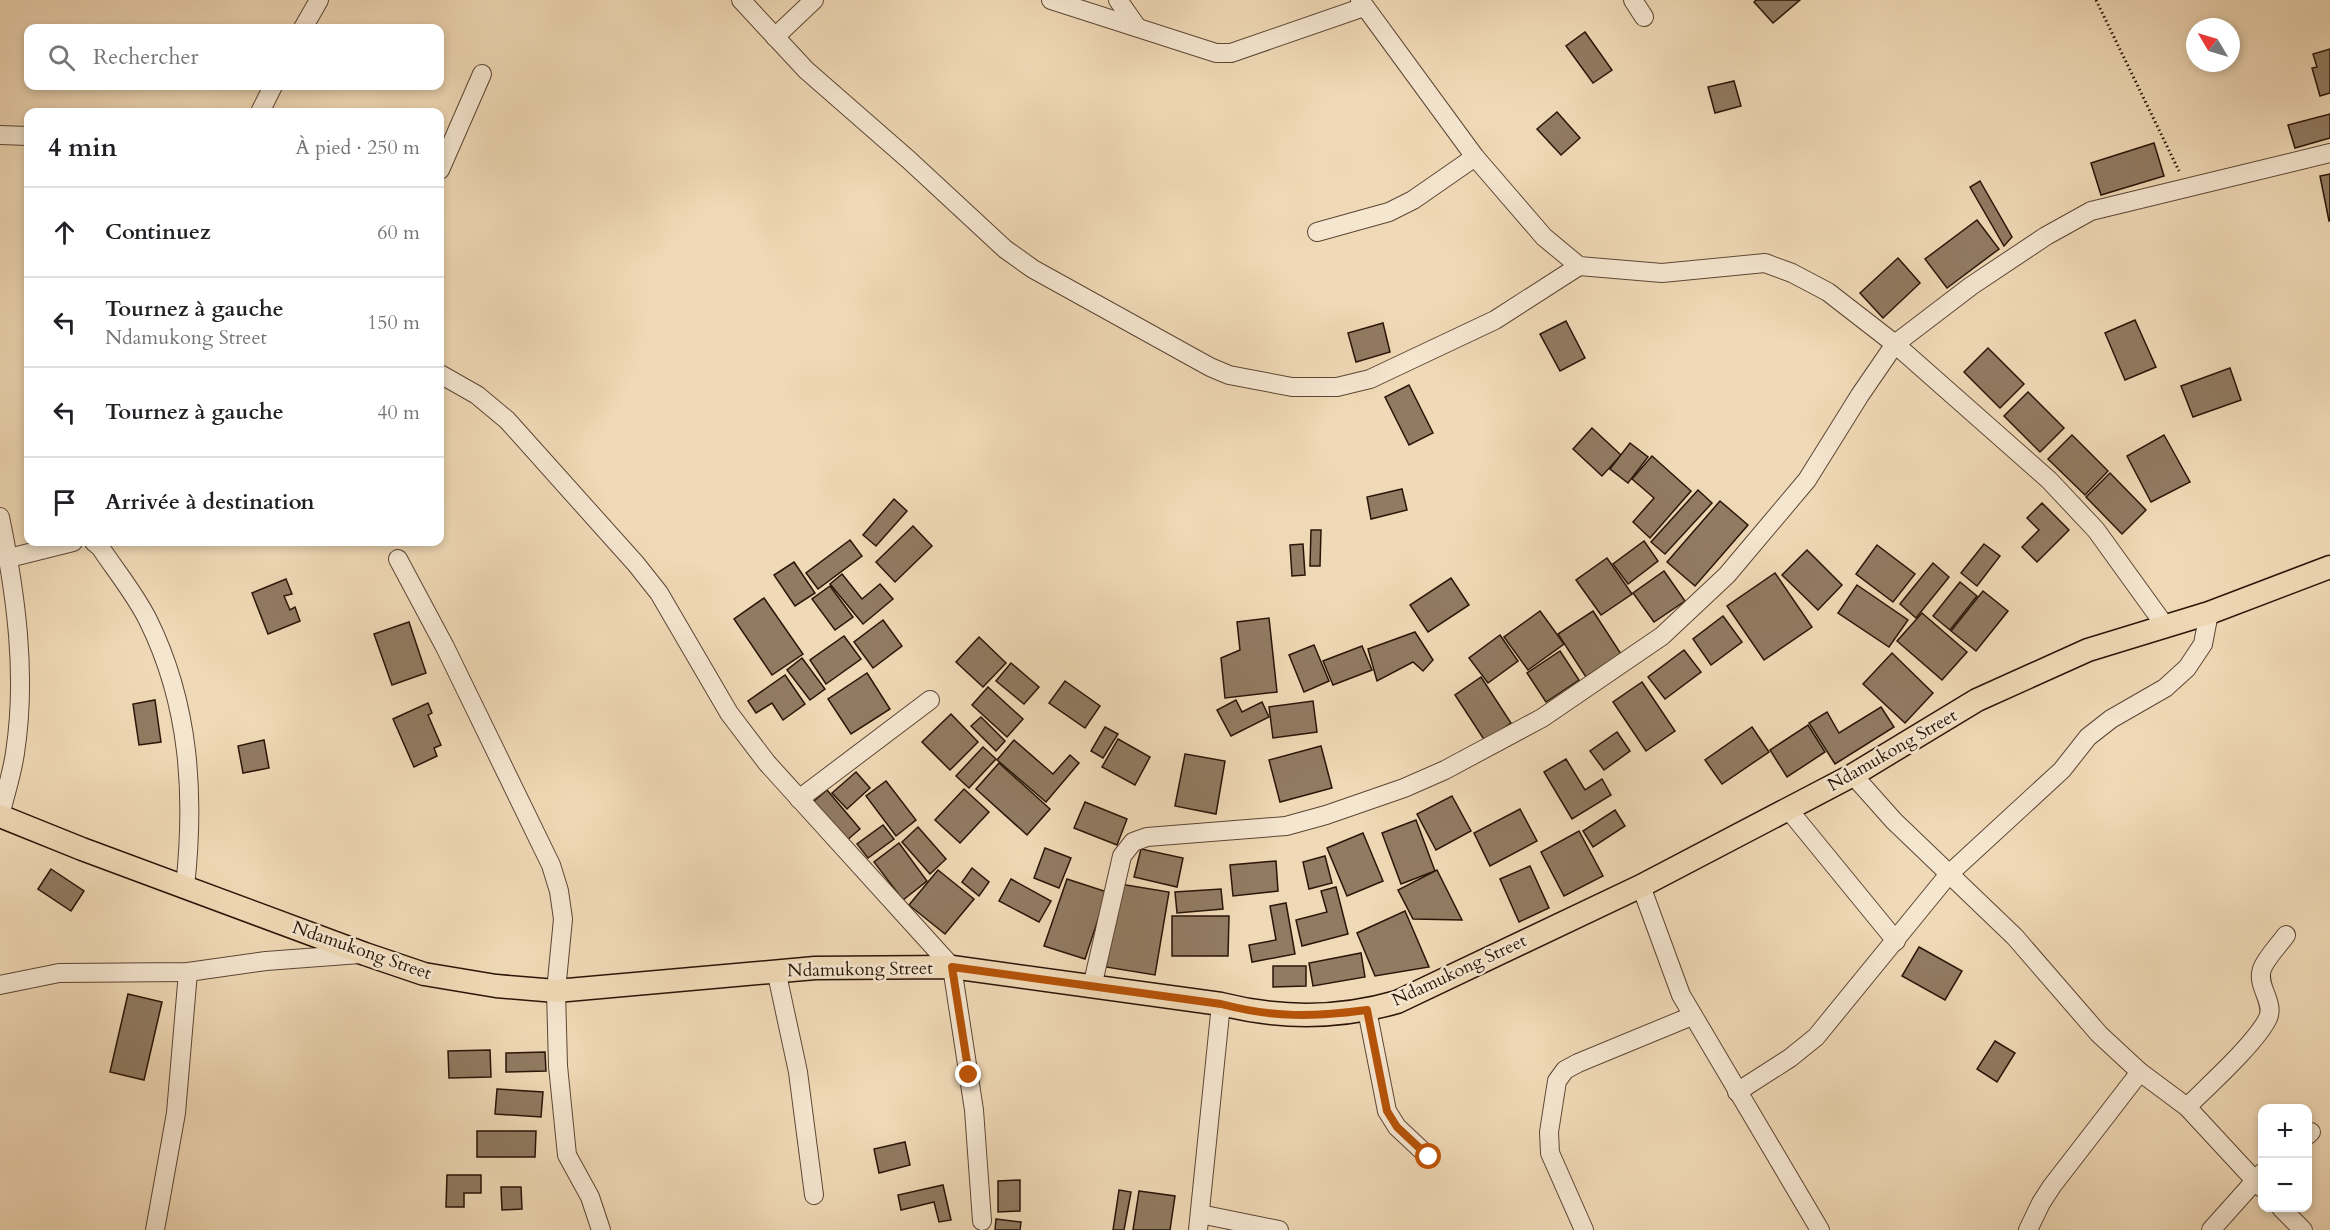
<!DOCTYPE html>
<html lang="fr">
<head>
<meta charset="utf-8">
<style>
	:root { --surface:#fff; --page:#f6f6f6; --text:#202124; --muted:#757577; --line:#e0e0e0 }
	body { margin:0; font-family:Cardo,serif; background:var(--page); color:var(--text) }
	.controls { position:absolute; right:18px; bottom:18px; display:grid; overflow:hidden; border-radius:12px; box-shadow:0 3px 9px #0003 }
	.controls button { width:54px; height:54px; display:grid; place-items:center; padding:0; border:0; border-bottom:2px solid var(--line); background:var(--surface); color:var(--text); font:30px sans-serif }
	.compass { position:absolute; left:2186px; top:18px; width:54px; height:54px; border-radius:50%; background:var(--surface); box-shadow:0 3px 9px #0003; rotate:308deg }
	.stop { position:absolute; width:18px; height:18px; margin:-14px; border:4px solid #b45309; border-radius:50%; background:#fff }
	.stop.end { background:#b45309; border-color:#fff; box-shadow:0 2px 6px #0008 }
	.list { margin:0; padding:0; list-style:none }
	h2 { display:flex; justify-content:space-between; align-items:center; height:78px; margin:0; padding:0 24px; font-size:26px }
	h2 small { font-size:20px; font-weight:400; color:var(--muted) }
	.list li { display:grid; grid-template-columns:39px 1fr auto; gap:18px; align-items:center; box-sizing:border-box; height:90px; padding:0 24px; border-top:2px solid var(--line) }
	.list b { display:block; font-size:22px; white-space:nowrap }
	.list p { margin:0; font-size:20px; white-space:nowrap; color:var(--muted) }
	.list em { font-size:20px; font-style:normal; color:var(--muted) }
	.icon { flex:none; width:33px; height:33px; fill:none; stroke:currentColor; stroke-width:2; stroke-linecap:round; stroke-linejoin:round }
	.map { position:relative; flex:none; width:2330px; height:1230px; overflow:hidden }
	.search { position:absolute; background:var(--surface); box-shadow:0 3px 9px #0003; left:24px; top:24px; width:420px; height:66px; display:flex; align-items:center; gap:15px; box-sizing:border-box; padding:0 21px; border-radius:12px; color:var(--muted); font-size:22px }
	.panel { position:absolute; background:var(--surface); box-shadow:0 3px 9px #0003; left:24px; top:108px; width:420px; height:438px; border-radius:12px }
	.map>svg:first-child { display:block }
</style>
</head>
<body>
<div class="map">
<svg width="2330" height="1230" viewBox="0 0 2330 1230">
	<rect width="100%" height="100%" fill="#f0d9b6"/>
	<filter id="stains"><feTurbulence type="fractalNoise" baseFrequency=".00333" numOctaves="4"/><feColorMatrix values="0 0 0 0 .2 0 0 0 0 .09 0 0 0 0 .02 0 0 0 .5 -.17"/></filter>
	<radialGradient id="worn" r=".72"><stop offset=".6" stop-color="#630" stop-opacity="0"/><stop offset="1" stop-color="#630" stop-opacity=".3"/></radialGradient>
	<g fill="#917b62" stroke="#2a1508" stroke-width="1.5">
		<path d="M1756,0H1800L1773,23L1754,2Z"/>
		<path d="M1585,32L1612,70L1593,83L1566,46Z"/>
		<path d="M2330,49V93L2320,96L2312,68L2317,67L2313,54Z"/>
		<path d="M1734,81L1741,106L1715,113L1708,87Z"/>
		<path d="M1557,112L1580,138L1561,155L1537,129Z"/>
		<path d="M2330,114V138L2295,148L2288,125Z"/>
		<path d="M2154,143L2164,176L2101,195L2091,163Z"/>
		<path d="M2330,174V221H2329L2320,176Z"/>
		<path d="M1980,181L2012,237L2004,246L1970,187Z"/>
		<path d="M1977,220L1999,249L1947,288L1925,259Z"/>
		<path d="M1898,258L1920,283L1883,318L1860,293Z"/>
		<path d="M2135,320L2156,367L2125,380L2105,333Z"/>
		<path d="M1566,321L1585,358L1560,371L1540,334Z"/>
		<path d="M1383,323L1390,352L1356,362L1348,333Z"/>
		<path d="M1988,348L2024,384L2000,408L1964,372Z"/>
		<path d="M2230,368L2241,400L2193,417L2181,386Z"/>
		<path d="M1409,385L1433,433L1409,445L1385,397Z"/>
		<path d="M2028,392L2064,428L2040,452L2004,416Z"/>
		<path d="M1592,428L1621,455L1602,476L1573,449Z"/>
		<path d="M2072,435L2108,471L2085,495L2048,459Z"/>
		<path d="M2164,435L2190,482L2151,502L2127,456Z"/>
		<path d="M1630,443L1648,457L1628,483L1610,469Z"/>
		<path d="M1652,456L1691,491L1650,538L1633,522L1654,498L1632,479Z"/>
		<path d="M2110,473L2146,510L2122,534L2086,497Z"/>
		<path d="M1402,489L1407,510L1371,519L1367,497Z"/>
		<path d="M1698,490L1712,503L1665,554L1651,542Z"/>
		<path d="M894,499L907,511L876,546L863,535Z"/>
		<path d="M1720,501L1748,525L1695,586L1667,562Z"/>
		<path d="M2042,503L2069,530L2037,562L2022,547L2039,530L2027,518Z"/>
		<path d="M913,526L932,546L895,582L876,562Z"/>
		<path d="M1311,530H1321L1320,566H1310Z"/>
		<path d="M850,540L862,556L818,589L806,573Z"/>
		<path d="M1644,541L1658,561L1628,584L1613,564Z"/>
		<path d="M1303,544L1305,575L1292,576L1290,545Z"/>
		<path d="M1984,544L2000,556L1977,586L1961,573Z"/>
		<path d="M1877,545L1915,574L1893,602L1856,574Z"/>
		<path d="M1807,550L1842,585L1818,610L1782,575Z"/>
		<path d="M1607,558L1632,594L1601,615L1576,580Z"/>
		<path d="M794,562L815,593L795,606L774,575Z"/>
		<path d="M1933,563L1949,577L1916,618L1900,604Z"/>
		<path d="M1664,571L1685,601L1654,622L1633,593Z"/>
		<path d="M1775,573L1812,627L1764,660L1727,606Z"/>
		<path d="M842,574L862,599L880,584L893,599L863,624L830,584Z"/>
		<path d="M1451,578L1469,605L1428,632L1410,605Z"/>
		<path d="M286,579L292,594L284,596L290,610L295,607L300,621L268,634L252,593Z"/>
		<path d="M1960,582L1977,596L1950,630L1933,616Z"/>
		<path d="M1857,585L1908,620L1889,647L1838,613Z"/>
		<path d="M830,586L853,617L835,630L812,599Z"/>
		<path d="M1983,591L2008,611L1976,651L1951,631Z"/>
		<path d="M764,598L803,654L772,675L734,619Z"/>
		<path d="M1540,611L1564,644L1528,670L1504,637Z"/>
		<path d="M1593,611L1621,654L1586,677L1558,634Z"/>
		<path d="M1922,613L1967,652L1942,680L1897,641Z"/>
		<path d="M1723,616L1742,642L1711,665L1693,639Z"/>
		<path d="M1269,618L1277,692L1225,698L1221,658L1240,650L1237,622Z"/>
		<path d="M883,620L902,646L873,668L854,642Z"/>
		<path d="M409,622L426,673L392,685L374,634Z"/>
		<path d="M1415,632L1433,660L1423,671L1413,662L1377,681L1368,649Z"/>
		<path d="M1500,635L1518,661L1488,683L1469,658Z"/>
		<path d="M844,636L861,659L826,684L810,660Z"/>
		<path d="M979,637L1006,663L983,687L956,662Z"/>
		<path d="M1314,645L1329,681L1304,692L1289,655Z"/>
		<path d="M1362,646L1372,670L1333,685L1323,661Z"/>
		<path d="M1684,650L1701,672L1665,699L1648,677Z"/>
		<path d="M1560,651L1579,680L1546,702L1527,673Z"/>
		<path d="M1892,653L1933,693L1905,723L1863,684Z"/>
		<path d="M802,658L825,689L810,700L787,670Z"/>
		<path d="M1011,663L1039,687L1024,704L996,681Z"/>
		<path d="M867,673L890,709L851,734L828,699Z"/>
		<path d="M785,675L805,704L783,720L772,703L756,713L748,701Z"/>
		<path d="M1481,677L1511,723L1485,741L1455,695Z"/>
		<path d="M1065,681L1100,706L1085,728L1049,703Z"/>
		<path d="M1642,682L1675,731L1646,751L1613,702Z"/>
		<path d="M988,687L1023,719L1007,737L972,705Z"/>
		<path d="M155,700L161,742L139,745L133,704Z"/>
		<path d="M1236,700L1242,712L1262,702L1269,717L1231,736L1217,710Z"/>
		<path d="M1313,701L1317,732L1273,738L1269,707Z"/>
		<path d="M428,703L432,713L428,715L441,745L434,748L437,756L414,767L393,719Z"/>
		<path d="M1881,707L1894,727L1835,764L1809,723L1827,712L1839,733Z"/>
		<path d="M951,714L978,742L950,770L922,742Z"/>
		<path d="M981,717L1005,741L996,751L971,726Z"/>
		<path d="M1808,725L1825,752L1787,777L1770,750Z"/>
		<path d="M1105,727L1118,734L1103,758L1091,751Z"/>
		<path d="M1752,727L1769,752L1722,784L1705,760Z"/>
		<path d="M1617,732L1630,751L1604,770L1590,751Z"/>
		<path d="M1118,739L1150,757L1135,785L1102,767Z"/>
		<path d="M264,740L269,768L243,773L238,746Z"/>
		<path d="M1014,740L1053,774L1070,755L1079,763L1046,802L997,760Z"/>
		<path d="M1321,746L1332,788L1280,802L1269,760Z"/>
		<path d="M983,747L996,759L969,788L956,776Z"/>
		<path d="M1185,754L1225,761L1216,814L1175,806Z"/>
		<path d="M1566,759L1585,790L1602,779L1611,795L1572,819L1544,772Z"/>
		<path d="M999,763L1050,809L1027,835L976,789Z"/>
		<path d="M856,772L870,788L847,809L832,793Z"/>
		<path d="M886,781L916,820L896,836L866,796Z"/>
		<path d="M964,789L989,812L960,843L935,820Z"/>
		<path d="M827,790L860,829L846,841L813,802Z"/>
		<path d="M1452,796L1471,831L1436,850L1417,814Z"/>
		<path d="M1085,802L1127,819L1117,845L1074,828Z"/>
		<path d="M1520,809L1537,841L1490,866L1474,833Z"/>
		<path d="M1615,810L1625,826L1593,847L1583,831Z"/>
		<path d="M1416,820L1435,871L1401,884L1382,833Z"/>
		<path d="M883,825L894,839L868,858L857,844Z"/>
		<path d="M918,827L946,859L930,874L902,842Z"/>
		<path d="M1579,831L1603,876L1564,896L1541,852Z"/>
		<path d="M1363,833L1383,881L1347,896L1327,848Z"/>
		<path d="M899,843L927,881L903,900L874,862Z"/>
		<path d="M1045,848L1071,858L1059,888L1034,878Z"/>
		<path d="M1141,849L1183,858L1177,887L1134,877Z"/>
		<path d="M1325,856L1332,883L1309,889L1303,862Z"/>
		<path d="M1276,861L1278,891L1233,896L1230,865Z"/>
		<path d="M1530,866L1549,908L1519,922L1500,879Z"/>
		<path d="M972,868L989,882L979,896L962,882Z"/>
		<path d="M51,869L84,891L71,911L38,889Z"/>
		<path d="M938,870L974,899L945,934L909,905Z"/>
		<path d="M1437,870L1462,920L1413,919L1398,890Z"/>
		<path d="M1011,879L1051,901L1039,922L999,901Z"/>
		<path d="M1067,879L1107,892L1085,959L1044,946Z"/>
		<path d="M1120,884L1169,892L1155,975L1106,967Z"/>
		<path d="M1336,887L1348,934L1302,946L1296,920L1327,912L1321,891Z"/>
		<path d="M1221,889L1223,909L1177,913L1175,892Z"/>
		<path d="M1286,903L1295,954L1252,962L1249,945L1276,940L1270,906Z"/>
		<path d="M1405,911L1429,967L1375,976L1357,933Z"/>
		<path d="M1172,916H1229L1228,956H1172Z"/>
		<path d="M1919,947L1962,971L1945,1000L1902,976Z"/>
		<path d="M1361,953L1365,977L1313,986L1309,963Z"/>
		<path d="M1273,966H1306V986L1273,987Z"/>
		<path d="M128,994L162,1002L144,1080L110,1072Z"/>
		<path d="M1995,1041L2015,1053L1997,1082L1977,1069Z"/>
		<path d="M490,1050L491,1077L449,1078L448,1051Z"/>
		<path d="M545,1052L546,1071L506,1072V1053Z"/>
		<path d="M497,1089L543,1092L541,1117L495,1114Z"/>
		<path d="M477,1131H536L535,1157H477Z"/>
		<path d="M905,1142L910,1165L879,1173L874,1149Z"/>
		<path d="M447,1175H481V1193H464V1207H446Z"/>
		<path d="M1020,1180V1211L998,1212V1181Z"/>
		<path d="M943,1185L951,1220L939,1222L934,1202L901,1210L898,1195Z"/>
		<path d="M501,1187H521L522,1209L502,1210Z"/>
		<path d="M1119,1190L1131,1192L1124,1230H1113Z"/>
		<path d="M1139,1191L1175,1196L1170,1230H1133Z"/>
		<path d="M996,1219L1021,1222L1020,1230H995Z"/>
	</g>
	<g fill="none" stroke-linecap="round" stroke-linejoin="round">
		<g stroke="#5c4634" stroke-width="20">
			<g id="minor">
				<path d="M741,0L806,70L909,160L1005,249L1033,269L1210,367L1229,375L1292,387H1337L1370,379L1495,320L1579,266"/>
				<path d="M1051,0L1216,53H1231L1364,7"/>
				<path d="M1118,0L1137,27"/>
				<path d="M1360,0L1475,157L1544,237L1579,266L1662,273L1765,263L1792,273L1828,292L1895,344L2049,480L2096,530L2166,627"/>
				<path d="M1633,0L1644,17"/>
				<path d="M303,28L319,0"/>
				<path d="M775,37L814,0"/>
				<path d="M260,112L273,86"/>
				<path d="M0,135L28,136"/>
				<path d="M440,170L482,74"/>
				<path d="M1317,232L1389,212L1413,200L1475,157"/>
				<path d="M440,374L477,395L507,420L636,564L659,593L729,713L767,763L952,967L974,1110L982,1221"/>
				<path d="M0,517C16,594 27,675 15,753C12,774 5,795 0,816"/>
				<path d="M94,542L100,547C116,571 135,594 148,620C190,705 195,795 185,887"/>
				<path d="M9,558L73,542"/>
				<path d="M398,559L445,647L551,865L559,891L563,919L556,991L558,1066L567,1155L590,1197L601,1230"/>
				<path d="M1853,775L1894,821L2015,937L2099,1034L2140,1072L2187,1107L2262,1188"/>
				<path d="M799,799L930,700"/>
				<path d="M1788,809L1896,941"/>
				<path d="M1641,886L1681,995L1820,1230"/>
				<path d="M776,970L798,1072L814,1195"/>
				<path d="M0,985L59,973L188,972L266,961L360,954"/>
				<path d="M1092,987L1122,856L1133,842L1147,837L1286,826L1326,815L1404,788L1445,770L1542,718L1662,636L1727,575L1807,480L1860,395L1895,344L1971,286L2046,236L2091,211L2330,153"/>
				<path d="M1367,1010L1387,1111L1397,1127L1429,1157"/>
				<path d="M1737,1092L1790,1058L1816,1037L1949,874L2062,770L2088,737L2111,719L2165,688L2187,668L2203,644L2209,613"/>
				<path d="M2187,1107C2208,1086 2256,1043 2268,1018C2275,1002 2256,986 2262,969C2266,958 2279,945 2286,935"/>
				<path d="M2308,1135L2311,1132"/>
				<path d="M2281,1208L2303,1230"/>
				<path d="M1200,1214L1279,1230"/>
				<path d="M155,1230L176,1113L188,972"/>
				<path d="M1198,1230L1221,1004"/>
				<path d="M1584,1230L1550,1153L1549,1132L1557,1081L1565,1070L1578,1063L1692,1016"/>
				<path d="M2028,1230L2041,1203L2052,1186L2140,1072"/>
				<path d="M2211,1230L2262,1173"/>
			</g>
		</g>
		<g stroke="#2a1508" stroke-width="25">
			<path id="major" d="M0,816L82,849L365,954L424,974L496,986L556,991L815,968L952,967L1221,1004C1280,1019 1338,1019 1397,1002L1641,886L1853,775L1977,700L2088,650L2209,613L2330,567"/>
		</g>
		<path stroke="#2a1508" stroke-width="3" stroke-dasharray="1.5 3" stroke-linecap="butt" d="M2096,0L2179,171"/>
		<use href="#minor" stroke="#f5e6d0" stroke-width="18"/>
		<use href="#major" stroke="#f0d9b6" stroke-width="22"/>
	</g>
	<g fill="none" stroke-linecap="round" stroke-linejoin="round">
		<path stroke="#b45309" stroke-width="8" d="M969,1075L952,967L1221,1004C1274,1018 1313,1017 1367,1010L1387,1111L1397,1127L1429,1157"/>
	</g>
	<g text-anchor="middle" stroke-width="5" stroke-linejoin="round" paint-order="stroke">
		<g font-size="18" fill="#2a1508" stroke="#f5e6d0">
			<text transform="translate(1892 750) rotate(-30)" y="6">Ndamukong Street</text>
			<text transform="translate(362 950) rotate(19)" y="6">Ndamukong Street</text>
			<text transform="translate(860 969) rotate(-1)" y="6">Ndamukong Street</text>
			<text transform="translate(1459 970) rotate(-25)" y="6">Ndamukong Street</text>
		</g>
	</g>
	<rect width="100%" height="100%" filter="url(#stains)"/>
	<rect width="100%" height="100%" fill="url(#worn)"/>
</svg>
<div class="controls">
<button>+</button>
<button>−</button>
</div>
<svg class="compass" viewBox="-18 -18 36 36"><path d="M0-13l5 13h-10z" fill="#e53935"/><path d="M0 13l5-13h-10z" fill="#757577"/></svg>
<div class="stop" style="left:1429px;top:1157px"></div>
<div class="stop end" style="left:969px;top:1075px"></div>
<div class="search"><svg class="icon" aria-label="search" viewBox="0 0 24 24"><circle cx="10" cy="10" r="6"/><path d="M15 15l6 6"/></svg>Rechercher</div>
<section class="panel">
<h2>4 min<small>À pied · 250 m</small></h2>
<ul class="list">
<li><svg class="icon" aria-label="ahead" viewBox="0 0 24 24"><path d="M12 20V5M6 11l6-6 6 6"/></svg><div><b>Continuez</b></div><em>60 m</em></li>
<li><svg class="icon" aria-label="left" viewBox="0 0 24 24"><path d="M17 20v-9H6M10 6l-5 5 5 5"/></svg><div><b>Tournez à gauche</b><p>Ndamukong Street</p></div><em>150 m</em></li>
<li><svg class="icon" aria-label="left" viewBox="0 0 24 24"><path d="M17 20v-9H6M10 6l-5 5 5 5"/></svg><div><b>Tournez à gauche</b></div><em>40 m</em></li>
<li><svg class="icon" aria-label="arrive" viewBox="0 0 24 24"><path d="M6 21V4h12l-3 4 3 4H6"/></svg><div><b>Arrivée à destination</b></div></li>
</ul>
</section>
</div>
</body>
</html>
